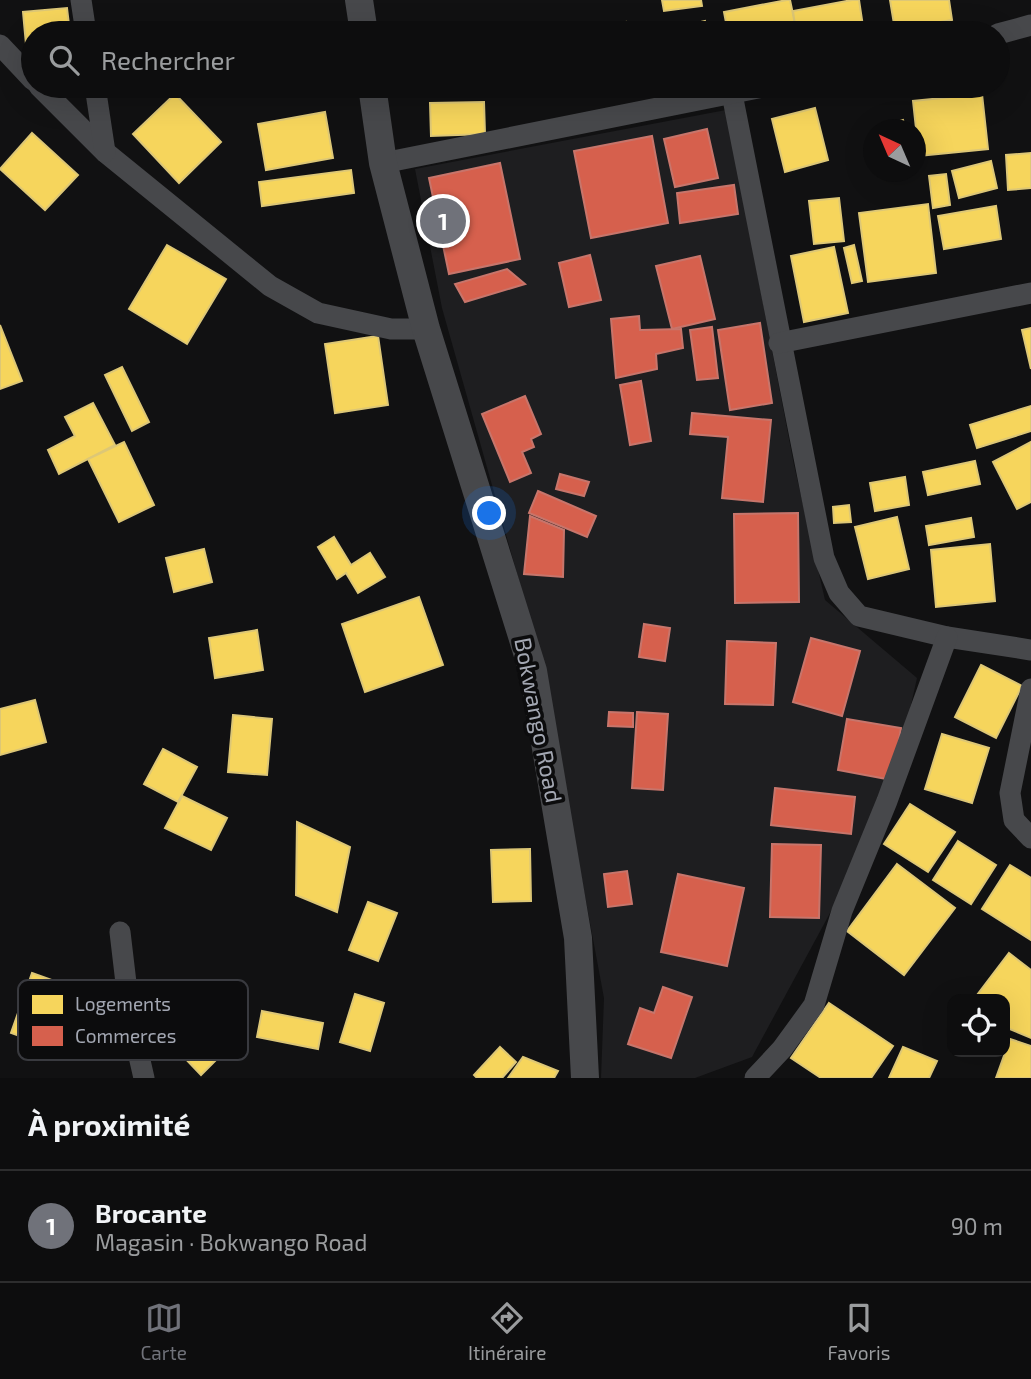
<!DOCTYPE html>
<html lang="fr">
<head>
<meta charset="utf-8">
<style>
	:root { --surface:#0d0d0e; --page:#161617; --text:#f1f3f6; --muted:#9a9c9e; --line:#2d2d2e; --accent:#70727a }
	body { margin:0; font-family:"Exo 2",sans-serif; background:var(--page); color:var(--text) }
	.controls { position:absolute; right:21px; bottom:21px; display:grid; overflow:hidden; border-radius:14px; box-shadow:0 7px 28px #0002 }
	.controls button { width:63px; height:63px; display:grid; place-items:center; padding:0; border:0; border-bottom:2px solid var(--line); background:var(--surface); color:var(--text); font:35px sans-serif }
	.compass { position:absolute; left:863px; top:119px; width:63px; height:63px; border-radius:50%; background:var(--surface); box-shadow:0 7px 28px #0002; rotate:316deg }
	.you { position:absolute; left:490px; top:514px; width:24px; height:24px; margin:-18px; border:5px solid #fff; border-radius:50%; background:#1a73e8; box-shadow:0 0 0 10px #1a73e833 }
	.badge { display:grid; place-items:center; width:46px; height:46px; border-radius:50%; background:var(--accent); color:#fff; font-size:23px; font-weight:700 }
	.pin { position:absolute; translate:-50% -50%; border:4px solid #fff; box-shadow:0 2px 7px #0006 }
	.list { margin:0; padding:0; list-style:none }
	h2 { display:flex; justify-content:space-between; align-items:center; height:91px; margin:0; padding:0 28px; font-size:30px }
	h2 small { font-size:23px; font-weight:400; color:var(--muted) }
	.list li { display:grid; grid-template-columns:46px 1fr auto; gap:21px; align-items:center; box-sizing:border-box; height:112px; padding:0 28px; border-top:2px solid var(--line) }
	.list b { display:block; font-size:26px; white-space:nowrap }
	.list p { margin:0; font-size:23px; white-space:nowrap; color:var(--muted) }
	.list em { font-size:23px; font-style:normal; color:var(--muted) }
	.icon { flex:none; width:38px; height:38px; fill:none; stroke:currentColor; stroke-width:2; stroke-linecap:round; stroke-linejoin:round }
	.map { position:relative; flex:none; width:1031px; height:1078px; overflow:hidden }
	.search { position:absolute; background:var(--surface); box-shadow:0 7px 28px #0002; left:21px; right:21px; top:21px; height:77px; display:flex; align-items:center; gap:18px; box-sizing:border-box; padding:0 24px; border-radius:38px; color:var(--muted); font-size:26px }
	.sheet { height:203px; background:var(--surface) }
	nav { display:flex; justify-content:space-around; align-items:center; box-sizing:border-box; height:98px; border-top:2px solid var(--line); background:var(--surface); font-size:19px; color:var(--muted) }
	nav a { display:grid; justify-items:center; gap:4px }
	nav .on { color:var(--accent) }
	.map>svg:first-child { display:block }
</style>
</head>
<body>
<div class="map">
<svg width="1031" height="1078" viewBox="0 0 1031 1078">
	<rect width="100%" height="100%" fill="#111112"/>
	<path fill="#1e1e20" d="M726,110L794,465L825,600L917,678L896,772L830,913L752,1057L695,1078H601L604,998L540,655L442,308L415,169Z"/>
	<g fill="#f6d55c" stroke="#ddc776" stroke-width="2">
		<path d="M662,0H701L702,6L664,11Z"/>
		<path d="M787,0H790L797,33H728L724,12Z"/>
		<path d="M852,0H859L864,33H796L793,11Z"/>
		<path d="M890,0H949L952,20L895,30Z"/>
		<path d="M67,8L70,33H33V77H29L23,12Z"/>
		<path d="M705,21L708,33H655Z"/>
		<path d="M626,22L628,33H560V32Z"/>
		<path d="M239,25L241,33H194Z"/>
		<path d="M428,86H456L457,90L430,96Z"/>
		<path d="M642,86H685L645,95Z"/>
		<path d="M175,94L221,142L179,183L133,134Z"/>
		<path d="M982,94L988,149L919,156L913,101Z"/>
		<path d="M484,102L485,134L431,136L430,103Z"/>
		<path d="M815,108L828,160L785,172L772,119Z"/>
		<path d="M325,112L333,158L266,170L258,124Z"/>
		<path d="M903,120L906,130H889L887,125Z"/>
		<path d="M32,133L78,175L45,210L0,169Z"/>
		<path d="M1031,153V188L1008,190L1006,155Z"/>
		<path d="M991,161L997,188L959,198L952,171Z"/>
		<path d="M351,170L354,193L262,206L259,182Z"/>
		<path d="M946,174L950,205L933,208L929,176Z"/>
		<path d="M839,198L844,241L814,244L809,201Z"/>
		<path d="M928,204L936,273L868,282L859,213Z"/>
		<path d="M996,206L1001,239L944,249L938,216Z"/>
		<path d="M167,245L226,279L187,344L129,309Z"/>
		<path d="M854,245L862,281L852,283L844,248Z"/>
		<path d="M834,247L848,313L804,322L791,256Z"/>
		<path d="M0,325L22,381L0,389Z"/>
		<path d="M1031,328V369L1022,330Z"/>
		<path d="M378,336L388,405L335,413L325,344Z"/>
		<path d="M122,367L149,422L132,431L105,375Z"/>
		<path d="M93,403L115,445L59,474L48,450L75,436L65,417Z"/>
		<path d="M1031,406V431L977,448L970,425Z"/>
		<path d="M124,442L154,505L119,522L88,459Z"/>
		<path d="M1031,442V502L1017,509L993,462Z"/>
		<path d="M975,461L980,484L928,495L923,472Z"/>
		<path d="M905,477L909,505L875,511L870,483Z"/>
		<path d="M849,505L851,522L834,523L833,507Z"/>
		<path d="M897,517L909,569L868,579L855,527Z"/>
		<path d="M971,518L974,537L929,545L926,526Z"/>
		<path d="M334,537L351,565L370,553L385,577L358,593L346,573L337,579L318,547Z"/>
		<path d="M990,544L995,601L936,607L931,550Z"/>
		<path d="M204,549L212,582L174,592L166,558Z"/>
		<path d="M419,597L443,665L365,692L342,624Z"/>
		<path d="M257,630L263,670L215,678L209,638Z"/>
		<path d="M981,665L1022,686L996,738L955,717Z"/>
		<path d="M35,700L46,742L0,755V709Z"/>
		<path d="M233,715L272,719L267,775L228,772Z"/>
		<path d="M942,734L989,748L972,803L925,789Z"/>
		<path d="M163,749L197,767L178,802L144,784Z"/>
		<path d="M182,796L227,818L211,850L165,828Z"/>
		<path d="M910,804L955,832L928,872L884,844Z"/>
		<path d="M297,822L350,847L337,912L296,895Z"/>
		<path d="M958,841L996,865L971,904L933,880Z"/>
		<path d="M530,849L531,901L493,902L491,850Z"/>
		<path d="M897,864L955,908L904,975L847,931Z"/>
		<path d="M1010,865L1031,878V940L982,909Z"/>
		<path d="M368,902L397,913L378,961L349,950Z"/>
		<path d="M1009,953L1031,970V1038L1005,1027V999H974Z"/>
		<path d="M32,973L66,985L45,1045L11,1033Z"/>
		<path d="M355,994L384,1003L370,1051L340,1042Z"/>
		<path d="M829,1003L893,1046L871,1078H821L791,1058Z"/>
		<path d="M262,1011L323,1023L318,1049L257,1037Z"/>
		<path d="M209,1026L229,1047L201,1075L180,1053Z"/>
		<path d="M1010,1039L1031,1046V1078H996Z"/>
		<path d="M500,1047L516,1062L502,1078H477L474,1075Z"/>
		<path d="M903,1047L937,1061L929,1078H889Z"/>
		<path d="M523,1057L558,1071L554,1078H508Z"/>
	</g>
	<g fill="#d6604d" stroke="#c7756b" stroke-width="2">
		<path d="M707,129L718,178L675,187L664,139Z"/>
		<path d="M652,136L668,223L591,238L574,151Z"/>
		<path d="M500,163L520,259L449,274L429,178Z"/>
		<path d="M734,185L738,214L680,223L677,193Z"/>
		<path d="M590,255L601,300L569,307L559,263Z"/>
		<path d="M700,256L715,319L672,329L656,266Z"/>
		<path d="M507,269L525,284L465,302L455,284Z"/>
		<path d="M639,316L640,330L681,329L683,348L656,354L657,369L616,378L611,319Z"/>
		<path d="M760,323L772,403L730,410L718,330Z"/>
		<path d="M712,327L718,378L697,380L690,330Z"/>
		<path d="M641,381L651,441L630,445L620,385Z"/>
		<path d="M525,396L541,434L531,439L534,447L522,452L531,473L510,482L482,414Z"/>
		<path d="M692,413L771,420L763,502L722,498L728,437L690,434Z"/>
		<path d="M560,474L589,482L584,496L556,489Z"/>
		<path d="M538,491L596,516L587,537L529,513Z"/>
		<path d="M798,513L799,602L735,603L734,514Z"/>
		<path d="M530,516L564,530L563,577L524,574Z"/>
		<path d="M644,624L670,628L665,661L639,657Z"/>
		<path d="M811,638L860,651L842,716L793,702Z"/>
		<path d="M727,641L776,643L773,705L725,704Z"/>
		<path d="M609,712L633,713V727L608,726Z"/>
		<path d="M637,712L668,714L663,790L632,788Z"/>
		<path d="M847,719L901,728L892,780L838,770Z"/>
		<path d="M775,788L855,797L851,834L771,825Z"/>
		<path d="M772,844L821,845L819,918L770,917Z"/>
		<path d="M627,871L632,904L608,907L604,874Z"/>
		<path d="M678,874L744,888L727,966L661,952Z"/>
		<path d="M663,987L692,997L671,1058L628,1044L640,1008L654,1013Z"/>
	</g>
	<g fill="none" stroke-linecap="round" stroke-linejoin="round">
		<g stroke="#47484b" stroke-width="21">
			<path d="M81,0L86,33"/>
			<path d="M998,34L1031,25"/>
			<path d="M0,45L33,80"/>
			<path d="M39,86L105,152L270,286L318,313L391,329H426"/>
			<path d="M95,86L105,152"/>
			<path d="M732,94L824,558L839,593L859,616L947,637L1031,650"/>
			<path d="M383,163L768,86"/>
			<path d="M779,343L1031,293"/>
			<path d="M1031,689L1010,793L1014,820L1031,838"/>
			<path d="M120,932L130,1017L144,1078"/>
			<path d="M755,1078L782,1049L814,1005L842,911L887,801L947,637"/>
		</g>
		<g stroke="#47484b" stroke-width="28">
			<path d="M359,0L364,33"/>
			<path d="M372,86L383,163L426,329L533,671L578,938L585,1078"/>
		</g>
	</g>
	<g text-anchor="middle" stroke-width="7" stroke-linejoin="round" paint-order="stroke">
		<g font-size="23" fill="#a3a7b2" stroke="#0c0c0d">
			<text transform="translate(538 720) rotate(79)" y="8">Bokwango Road</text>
		</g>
	</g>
	<rect x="18" y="980" width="230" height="80" rx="10" fill="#0c0c0d" stroke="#393a3f" stroke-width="2"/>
	<rect x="32" y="995" width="31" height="19" fill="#f6d55c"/>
	<rect x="32" y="1026" width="31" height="20" fill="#d6604d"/>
	<g font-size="19" fill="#a3a7b2">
		<text x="75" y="1011">Logements</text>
		<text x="75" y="1043">Commerces</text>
	</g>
</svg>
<div class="controls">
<button><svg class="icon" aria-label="locate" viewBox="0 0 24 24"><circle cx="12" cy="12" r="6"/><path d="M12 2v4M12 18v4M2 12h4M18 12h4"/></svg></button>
</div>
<svg class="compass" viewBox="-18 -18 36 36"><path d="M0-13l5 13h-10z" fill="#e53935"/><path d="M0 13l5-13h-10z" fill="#9a9c9e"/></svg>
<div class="you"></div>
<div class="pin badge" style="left:443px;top:221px">1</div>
<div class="search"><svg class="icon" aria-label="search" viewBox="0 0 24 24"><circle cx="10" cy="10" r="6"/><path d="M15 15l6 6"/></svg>Rechercher</div>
</div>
<section class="sheet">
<h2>À proximité<small></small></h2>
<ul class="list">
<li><span class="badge">1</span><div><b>Brocante</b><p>Magasin · Bokwango Road</p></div><em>90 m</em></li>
</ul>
</section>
<nav>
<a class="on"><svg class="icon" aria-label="map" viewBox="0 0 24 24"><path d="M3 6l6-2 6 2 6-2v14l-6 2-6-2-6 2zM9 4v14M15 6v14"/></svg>Carte</a>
<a><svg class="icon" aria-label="directions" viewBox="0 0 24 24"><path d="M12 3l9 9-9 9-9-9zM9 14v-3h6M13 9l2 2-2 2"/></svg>Itinéraire</a>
<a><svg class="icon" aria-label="saved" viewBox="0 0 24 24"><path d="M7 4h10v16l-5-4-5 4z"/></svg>Favoris</a>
</nav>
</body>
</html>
